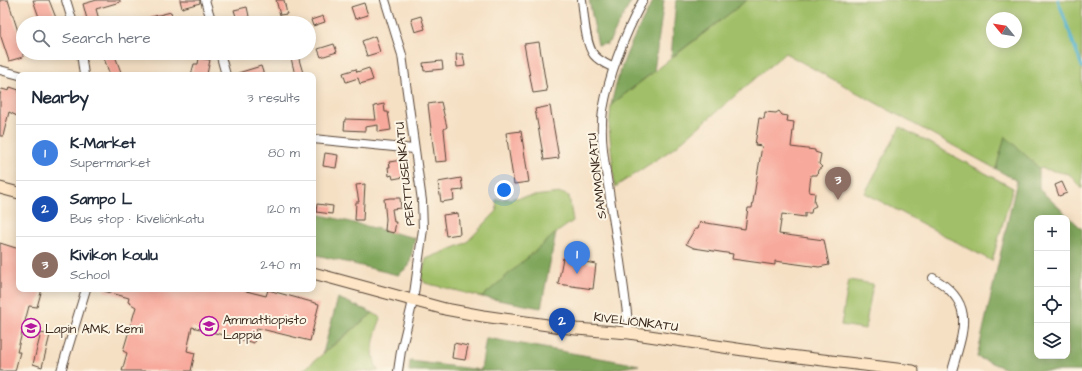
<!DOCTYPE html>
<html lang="en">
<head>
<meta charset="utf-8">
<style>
	:root { --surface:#fff; --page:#f2f2f3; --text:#1f2937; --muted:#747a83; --line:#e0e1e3; --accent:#0b8043 }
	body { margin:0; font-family:"Architects Daughter",sans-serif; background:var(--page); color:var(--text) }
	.controls { position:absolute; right:12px; bottom:12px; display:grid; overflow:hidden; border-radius:8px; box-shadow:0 2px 10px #0003 }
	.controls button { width:36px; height:36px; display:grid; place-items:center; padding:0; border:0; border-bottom:1px solid var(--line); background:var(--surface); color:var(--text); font:20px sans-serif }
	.compass { position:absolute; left:986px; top:12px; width:36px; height:36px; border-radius:50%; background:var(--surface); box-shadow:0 2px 10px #0003; rotate:300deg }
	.you { position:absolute; left:504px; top:190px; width:14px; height:14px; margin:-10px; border:3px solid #fff; border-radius:50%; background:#1a73e8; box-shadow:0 0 0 6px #1a73e833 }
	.badge { display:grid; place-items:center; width:26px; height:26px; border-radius:50%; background:var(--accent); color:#fff; font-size:13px; font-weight:700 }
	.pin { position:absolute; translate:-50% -33px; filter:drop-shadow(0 1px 2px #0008) }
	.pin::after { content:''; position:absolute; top:21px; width:14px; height:12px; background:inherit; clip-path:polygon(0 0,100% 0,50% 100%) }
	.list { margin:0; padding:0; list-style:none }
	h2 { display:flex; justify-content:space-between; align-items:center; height:52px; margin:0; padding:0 16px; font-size:17px }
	h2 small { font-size:13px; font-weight:400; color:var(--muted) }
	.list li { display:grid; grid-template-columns:26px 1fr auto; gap:12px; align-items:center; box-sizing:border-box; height:56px; padding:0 16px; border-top:1px solid var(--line) }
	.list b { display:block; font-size:15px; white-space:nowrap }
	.list p { margin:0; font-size:13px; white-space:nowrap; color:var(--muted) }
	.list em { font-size:13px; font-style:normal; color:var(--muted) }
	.icon { flex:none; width:22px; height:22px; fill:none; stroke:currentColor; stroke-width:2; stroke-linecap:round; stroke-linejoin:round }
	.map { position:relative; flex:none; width:1082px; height:371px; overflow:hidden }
	.search { position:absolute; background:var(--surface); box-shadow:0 2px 10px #0003; left:16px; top:16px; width:300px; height:44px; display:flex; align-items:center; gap:10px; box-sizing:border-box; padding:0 14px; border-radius:22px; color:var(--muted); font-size:15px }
	.panel { position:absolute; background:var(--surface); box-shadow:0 2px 10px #0003; left:16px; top:72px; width:300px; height:220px; border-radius:8px }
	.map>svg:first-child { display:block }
</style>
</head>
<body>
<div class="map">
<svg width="1082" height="371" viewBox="0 0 1082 371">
	<rect width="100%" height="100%" fill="#fcf5e5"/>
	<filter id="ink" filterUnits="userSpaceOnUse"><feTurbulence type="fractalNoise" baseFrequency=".025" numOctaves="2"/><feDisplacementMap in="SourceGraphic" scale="8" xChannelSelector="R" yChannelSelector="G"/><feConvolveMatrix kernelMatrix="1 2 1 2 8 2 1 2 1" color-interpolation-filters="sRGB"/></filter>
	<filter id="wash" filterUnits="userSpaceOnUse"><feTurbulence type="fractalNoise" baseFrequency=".012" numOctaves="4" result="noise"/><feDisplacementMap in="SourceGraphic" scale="16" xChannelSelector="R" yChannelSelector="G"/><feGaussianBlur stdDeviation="0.9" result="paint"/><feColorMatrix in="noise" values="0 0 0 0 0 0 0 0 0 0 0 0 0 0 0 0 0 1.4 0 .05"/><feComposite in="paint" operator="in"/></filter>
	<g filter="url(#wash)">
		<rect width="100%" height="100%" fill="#f5e0c4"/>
		<g fill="#a0bf67" stroke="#6e7442" fill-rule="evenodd">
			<path d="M747,0H1082V189L1069,174L1039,168L1005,136L996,169L785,53L674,148L615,187L609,128L611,105ZM992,18H1016V42H992Z"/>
			<path d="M900,127L1013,188L992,261L865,193Z"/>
			<path d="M561,193L569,196L573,221L556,233L482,297L425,283L421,277L426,259L466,243L497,211L496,200Z"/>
			<path d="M849,280L873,284L865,329L841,325Z"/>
			<path d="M373,313L381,318C374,337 369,351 378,371H302Z"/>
		</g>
		<g fill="#80a65c" stroke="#5e683d" fill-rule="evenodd">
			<path d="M589,0H632L608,44L598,45Z"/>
			<path d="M654,0H664L654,71L611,105C620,63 633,37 654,0Z"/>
			<path d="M676,0H747L671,58Z"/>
			<path d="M1005,136L1039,168V189L1082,229V371H1011L977,357L1017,181L996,169ZM1037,218H1067V356H1037Z"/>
			<path d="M313,213L415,238L409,266L398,275L313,254Z"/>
			<path d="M556,233L541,308L482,297Z"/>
			<path d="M338,298L373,313L323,353Z"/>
			<path d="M486,338H487L639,365L605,371H409L410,361L481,370Z"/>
		</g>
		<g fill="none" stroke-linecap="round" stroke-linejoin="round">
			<path stroke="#50b2cf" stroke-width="3" d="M1058,0L1082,67"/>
		</g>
		<g id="blocks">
			<g fill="#f7a99b">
				<path d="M0,0H8L23,47V57L9,61L0,34Z"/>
				<path d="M33,0H49L58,23H41Z"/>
				<path d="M97,0H120V2L96,9L100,23H88L83,4Z"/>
				<path d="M180,0H200V3L182,8Z"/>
				<path d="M276,0H284L287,14L280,15Z"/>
				<path d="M364,3L368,15L355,19L351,7Z"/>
				<path d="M247,7L250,21L238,23L234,10Z"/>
				<path d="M171,12L174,23H139V20Z"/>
				<path d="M323,16L325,22L313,26L311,20Z"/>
				<path d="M421,16L425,29L415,32L411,19Z"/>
				<path d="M375,36L380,52L367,56L362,41Z"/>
				<path d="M539,42L547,91L533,93L524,44Z"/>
				<path d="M334,44L337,52L321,57L318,49Z"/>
				<path d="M102,53H114L122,75H110Z"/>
				<path d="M456,54H463L465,66L457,67Z"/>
				<path d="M298,56L303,73L295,75L291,58Z"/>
				<path d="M199,58L210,60L207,74L191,75L194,64H198Z"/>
				<path d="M442,61L443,69L424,71L423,63Z"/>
				<path d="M261,66L264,75H238V73Z"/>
				<path d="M369,68L373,80L360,84L358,78L346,82L343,73L356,69L357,72Z"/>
				<path d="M10,87L19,90V117L9,112L3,136H0V95L2,89L9,91Z"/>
				<path d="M441,102L447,127L444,129L447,161L435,162L428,104Z"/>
				<path d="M384,104L385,112H388L391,130L378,132V125L365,127V131L344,130L345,119L376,120L374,106Z"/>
				<path d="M550,106L559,158L544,160L535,109Z"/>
				<path d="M779,111L782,115L788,116L787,121L794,122L791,147L815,150V152L821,154L819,164L822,167L818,170L817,175H811L809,192L815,193L814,202L816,206L812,208L811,213H805V217L782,214L779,234L824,240L829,265L819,267L775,261V265L732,259L733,254L694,248L686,244L695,229H698L700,222L745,229L748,208H752L762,146L755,145L759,118L764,119L765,112L776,113Z"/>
				<path d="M521,131L529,182L514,184L506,133Z"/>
				<path d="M325,153L338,155L336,168L323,166Z"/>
				<path d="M402,160L404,177L393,179L392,175L389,176L388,167H390L389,162Z"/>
				<path d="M461,178L463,190L453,191L454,200L441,202L438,182Z"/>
				<path d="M1062,182L1067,193L1059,196L1055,185Z"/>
				<path d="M365,184L363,220H355L356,202H359L356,185Z"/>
				<path d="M390,198H400L401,208L392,209L394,222H396L394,233L385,231L386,219L384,199Z"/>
				<path d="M317,204L333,206L332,214L316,212Z"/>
				<path d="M458,213L460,234L446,236L443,215Z"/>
				<path d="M0,243L19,249V289H42L37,307L29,306L17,352H20L15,371H0Z"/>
				<path d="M568,256L581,258L580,261L596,264L593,289L558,284L563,258L567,259Z"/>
				<path d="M104,289H238L266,296L268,290L319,304L310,341L257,328L254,343L192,327L187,351L195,353L191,371H122L127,353L123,351L136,307L128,302L129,298L104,291Z"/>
				<path d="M41,333L50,335L42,367L33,364Z"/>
				<path d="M454,343L468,346L465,360L452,358Z"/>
			</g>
		</g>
	</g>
	<g filter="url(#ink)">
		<use href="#blocks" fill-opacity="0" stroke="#574537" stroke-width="1"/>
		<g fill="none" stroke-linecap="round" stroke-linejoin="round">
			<g stroke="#574537" stroke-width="10">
				<g id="minor">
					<path d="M66,0L73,23"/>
					<path d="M205,0L212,23"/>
					<path d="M385,0L402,55L422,201L423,229L413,301L401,351L398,371"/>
					<path d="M582,0C584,14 585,44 594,55C599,61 606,64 612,67"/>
					<path d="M81,53L84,75"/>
					<path d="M220,53L226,75"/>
					<path d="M0,70L19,75"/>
					<path d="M313,139L414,149"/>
					<path d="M933,278C977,303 963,331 952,371"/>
					<path d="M629,333C625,287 617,243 610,198C606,170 599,139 603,110C610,70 624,36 643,0"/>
					<path d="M61,371L86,289"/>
				</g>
			</g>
			<g stroke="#574537" stroke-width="13">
				<g id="secondary">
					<path d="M0,188L19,193"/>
					<path d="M313,273L445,309L483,316L576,329L629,333L757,352L913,371"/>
				</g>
			</g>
			<use href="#minor" stroke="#fff" stroke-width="8"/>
			<use href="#secondary" stroke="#fde5c5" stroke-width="11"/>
		</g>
	</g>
	<defs>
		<g id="school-ring" transform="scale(1)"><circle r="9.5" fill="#fcf5e5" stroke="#b5179e" stroke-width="1.5"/><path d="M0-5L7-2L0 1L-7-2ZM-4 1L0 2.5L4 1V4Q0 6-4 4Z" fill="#b5179e"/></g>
		<g id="university-ring" transform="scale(1)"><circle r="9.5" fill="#fcf5e5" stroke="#b5179e" stroke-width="1.5"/><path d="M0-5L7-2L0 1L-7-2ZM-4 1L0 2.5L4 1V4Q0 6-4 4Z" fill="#b5179e"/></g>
	</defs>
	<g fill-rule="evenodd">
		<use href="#school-ring" x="209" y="326"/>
		<use href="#university-ring" x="31" y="328"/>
	</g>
	<g text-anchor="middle" stroke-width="4" stroke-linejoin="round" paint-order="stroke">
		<g font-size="13" fill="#3b2a1e" stroke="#fcf5e5">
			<text transform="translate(404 174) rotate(-96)" y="5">PERTTUSENKATU</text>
			<text transform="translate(596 176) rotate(-97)" y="5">SAMMONKATU</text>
			<text transform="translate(636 321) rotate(7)" y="5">KIVELIÖNKATU</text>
		</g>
		<g font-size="13" fill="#3b2a1e" stroke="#fcf5e5" text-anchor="start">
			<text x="223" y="324">Ammattiopisto<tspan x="223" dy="15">Lappia</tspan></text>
			<text x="45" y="333">Lapin AMK, Kemi</text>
		</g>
	</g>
</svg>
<div class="controls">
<button>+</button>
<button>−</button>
<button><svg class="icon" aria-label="locate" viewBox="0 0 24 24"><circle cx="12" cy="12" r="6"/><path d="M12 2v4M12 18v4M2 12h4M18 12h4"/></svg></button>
<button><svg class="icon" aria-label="layers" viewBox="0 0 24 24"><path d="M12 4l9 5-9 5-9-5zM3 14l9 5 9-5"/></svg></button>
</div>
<svg class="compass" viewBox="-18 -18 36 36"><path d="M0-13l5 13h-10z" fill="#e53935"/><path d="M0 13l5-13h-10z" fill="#747a83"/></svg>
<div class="you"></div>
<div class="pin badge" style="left:577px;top:274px;background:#3f7fe0">1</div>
<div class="pin badge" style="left:562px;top:341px;background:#1a4fb4">2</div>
<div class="pin badge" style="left:838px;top:200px;background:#8d6e63">3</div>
<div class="search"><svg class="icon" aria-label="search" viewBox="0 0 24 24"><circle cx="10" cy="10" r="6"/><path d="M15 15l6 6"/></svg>Search here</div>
<section class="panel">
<h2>Nearby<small>3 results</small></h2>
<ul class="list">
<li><span class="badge" style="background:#3f7fe0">1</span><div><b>K-Market</b><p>Supermarket</p></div><em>80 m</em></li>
<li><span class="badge" style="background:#1a4fb4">2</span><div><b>Sampo L</b><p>Bus stop · Kiveliönkatu</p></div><em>120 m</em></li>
<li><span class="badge" style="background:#8d6e63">3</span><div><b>Kivikon koulu</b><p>School</p></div><em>240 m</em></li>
</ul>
</section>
</div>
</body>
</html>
